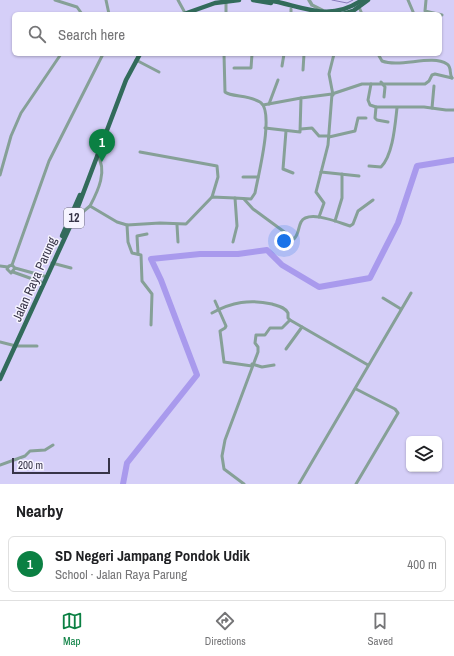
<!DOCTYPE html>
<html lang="en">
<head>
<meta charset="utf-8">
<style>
	:root { --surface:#fff; --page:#f2f2f2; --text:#202124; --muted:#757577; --line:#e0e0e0; --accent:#0b8043 }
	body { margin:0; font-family:"Archivo Narrow",sans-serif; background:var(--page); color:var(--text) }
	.controls { position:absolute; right:12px; bottom:12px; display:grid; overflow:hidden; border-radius:6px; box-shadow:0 1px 3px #0004 }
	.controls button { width:36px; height:36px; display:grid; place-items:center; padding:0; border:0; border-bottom:1px solid var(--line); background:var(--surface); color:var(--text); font:20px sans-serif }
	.scale { position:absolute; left:12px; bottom:10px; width:98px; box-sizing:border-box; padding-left:4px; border:2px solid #373448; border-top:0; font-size:11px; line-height:14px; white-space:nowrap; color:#373448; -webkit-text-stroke:3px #f6f4ff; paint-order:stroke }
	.you { position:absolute; left:284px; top:241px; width:14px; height:14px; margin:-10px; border:3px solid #fff; border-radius:50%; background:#1a73e8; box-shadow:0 0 0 6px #1a73e833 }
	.badge { display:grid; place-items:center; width:26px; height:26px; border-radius:50%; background:var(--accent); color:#fff; font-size:13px; font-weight:700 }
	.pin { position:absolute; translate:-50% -33px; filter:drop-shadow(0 1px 2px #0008) }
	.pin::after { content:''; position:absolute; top:21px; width:14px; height:12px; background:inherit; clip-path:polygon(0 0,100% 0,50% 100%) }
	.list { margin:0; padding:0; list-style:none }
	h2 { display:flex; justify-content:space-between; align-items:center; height:52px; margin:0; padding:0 16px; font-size:17px }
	h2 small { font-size:13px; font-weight:400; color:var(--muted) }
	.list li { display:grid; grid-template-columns:26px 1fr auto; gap:12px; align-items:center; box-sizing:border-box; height:56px; margin:0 8px 8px; padding:0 8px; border:1px solid var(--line); border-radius:6px }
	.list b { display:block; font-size:15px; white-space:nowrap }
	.list p { margin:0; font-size:13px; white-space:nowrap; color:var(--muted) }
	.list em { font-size:13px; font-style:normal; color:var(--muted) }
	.icon { flex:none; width:22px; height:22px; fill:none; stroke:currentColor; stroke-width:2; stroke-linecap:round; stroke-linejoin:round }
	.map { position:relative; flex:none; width:454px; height:484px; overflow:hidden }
	.search { position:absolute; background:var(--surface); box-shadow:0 1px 3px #0004; left:12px; right:12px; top:12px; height:44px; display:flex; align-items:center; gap:10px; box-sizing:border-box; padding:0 14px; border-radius:6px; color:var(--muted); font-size:15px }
	.sheet { height:116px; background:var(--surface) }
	nav { display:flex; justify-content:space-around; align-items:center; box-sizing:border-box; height:56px; border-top:1px solid var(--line); background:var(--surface); font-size:11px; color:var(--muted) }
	nav a { display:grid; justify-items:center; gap:2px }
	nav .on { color:var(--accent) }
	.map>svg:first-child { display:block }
</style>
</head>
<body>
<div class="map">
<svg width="454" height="484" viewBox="0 0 454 484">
	<rect width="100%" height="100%" fill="#d5cff8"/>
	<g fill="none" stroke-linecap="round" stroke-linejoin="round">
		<path stroke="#877bbc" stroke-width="1" d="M332,0L347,3L353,0"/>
		<path stroke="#a99aed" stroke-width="6" d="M123,484L127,463L197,375L161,280L151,259L200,254H238L267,250L282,265L319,287L370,278L398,223L417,166L454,160"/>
		<g stroke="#86a097" stroke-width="3">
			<path d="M55,0L77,7L82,14"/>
			<path d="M106,0L109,14"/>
			<path d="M178,0L184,11"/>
			<path d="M408,0L414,14"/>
			<path d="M426,0L425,11L442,15"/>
			<path d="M359,7L362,14"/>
			<path d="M226,14V1"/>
			<path d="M291,14V9"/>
			<path d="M224,54L225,92C231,97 249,95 260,102C275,111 258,176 255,193L251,199L235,198L237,226L233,242"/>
			<path d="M378,54L382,61C400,68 432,54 447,64C452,67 449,74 452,78"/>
			<path d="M136,60L159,72"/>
			<path d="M282,66L284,54"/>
			<path d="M234,68H251L252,54"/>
			<path d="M303,70L304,54"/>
			<path d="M381,82L385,87L384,97"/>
			<path d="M371,84L368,100L370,105L376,107L375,118L377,120L388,122"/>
			<path d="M333,95L329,74L334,54"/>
			<path d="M269,104L278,80"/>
			<path d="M263,105L301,98"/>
			<path d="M376,107H424L446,110H454"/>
			<path d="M432,108L434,86"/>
			<path d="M265,128L300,132L301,98L332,94"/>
			<path d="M301,129L312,128L319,136H329"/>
			<path d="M286,131L283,169L293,173"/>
			<path d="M329,137L355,131L358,118H366"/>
			<path d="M140,152L217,166L218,177L212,197"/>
			<path d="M369,166L381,167C393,155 395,125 397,108"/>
			<path d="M321,172L359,176"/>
			<path d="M0,175L11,136L21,113L61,54"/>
			<path d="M243,177H258"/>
			<path d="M244,199L253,209L294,239C299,234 298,228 301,222C308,209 340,223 350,226L353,224L358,211L373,200"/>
			<path d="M90,206C98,191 108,170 97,155"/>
			<path d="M319,217L324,203L316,192L328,145L332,94L362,84H425L429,81L432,75L435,74L452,78"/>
			<path d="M73,220L90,206L117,222L127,225L160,223L186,224L212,197L235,198"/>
			<path d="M335,221L342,198V174"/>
			<path d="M127,225L128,242L132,253L141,255L142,281L152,294L151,325"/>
			<path d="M177,225L178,242"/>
			<path d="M138,254L137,236L147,234"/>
			<path d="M52,263L71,268"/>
			<path d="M12,265L49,161L103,54"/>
			<path d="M0,266L8,267"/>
			<path d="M15,268L11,273L7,269L9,266L12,265L15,268L44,276"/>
			<path d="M13,272L41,282"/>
			<path d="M383,298L401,309"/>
			<path d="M215,301L226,326L225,328L220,331L224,362L252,366"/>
			<path d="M212,313C232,302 250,299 272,304C278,306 285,307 288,313V318L290,320L368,365"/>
			<path d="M0,342L16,346H37"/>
			<path d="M286,349L302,327"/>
			<path d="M252,364L262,367L274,365"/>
			<path d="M356,389L395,409L398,413L356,484"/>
			<path d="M0,465L25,456L30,451L45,450L53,445"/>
			<path d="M244,484L224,469L222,456L225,440L258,352V347L255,343L256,335H265L270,328H282L290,320"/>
			<path d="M299,484L411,293"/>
		</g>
		<path stroke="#86a097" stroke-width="3.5" d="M309,0L312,5L322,10"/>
		<g stroke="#326b5b" stroke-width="4.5">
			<path d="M253,0L271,3"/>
			<path d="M268,0C303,6 329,23 362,0"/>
			<path d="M184,14L215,3L239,0"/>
			<path d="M343,14L353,11L368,0"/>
			<path d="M62,236L80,195"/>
			<path d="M0,379L73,220L126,80L140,54"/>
		</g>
	</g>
	<g text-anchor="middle" stroke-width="3" stroke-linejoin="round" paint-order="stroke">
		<rect fill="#f6f4ff" stroke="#706e7f" stroke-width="1" x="64" y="208" width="20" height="20" rx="3"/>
		<g font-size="12" font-weight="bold" fill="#373448">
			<text x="74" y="222">12</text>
		</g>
		<g font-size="13" fill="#373448" stroke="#f6f4ff">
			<text transform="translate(34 279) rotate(-66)" y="5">Jalan Raya Parung</text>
		</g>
	</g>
</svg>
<div class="controls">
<button><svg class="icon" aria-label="layers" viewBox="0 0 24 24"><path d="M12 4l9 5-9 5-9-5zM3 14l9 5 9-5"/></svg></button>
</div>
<div class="scale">200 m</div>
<div class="you"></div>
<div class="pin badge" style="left:102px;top:162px">1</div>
<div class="search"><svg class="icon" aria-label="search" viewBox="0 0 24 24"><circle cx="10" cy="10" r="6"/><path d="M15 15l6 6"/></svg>Search here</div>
</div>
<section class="sheet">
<h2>Nearby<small></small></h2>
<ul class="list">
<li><span class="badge">1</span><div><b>SD Negeri Jampang Pondok Udik</b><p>School · Jalan Raya Parung</p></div><em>400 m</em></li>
</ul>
</section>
<nav>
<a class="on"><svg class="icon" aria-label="map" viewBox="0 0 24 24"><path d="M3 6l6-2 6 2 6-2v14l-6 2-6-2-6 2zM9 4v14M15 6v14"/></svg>Map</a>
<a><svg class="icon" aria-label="directions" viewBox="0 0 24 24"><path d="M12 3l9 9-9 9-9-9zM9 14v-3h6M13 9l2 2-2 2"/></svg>Directions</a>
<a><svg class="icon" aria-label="saved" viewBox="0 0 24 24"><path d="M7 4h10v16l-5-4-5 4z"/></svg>Saved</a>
</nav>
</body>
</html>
